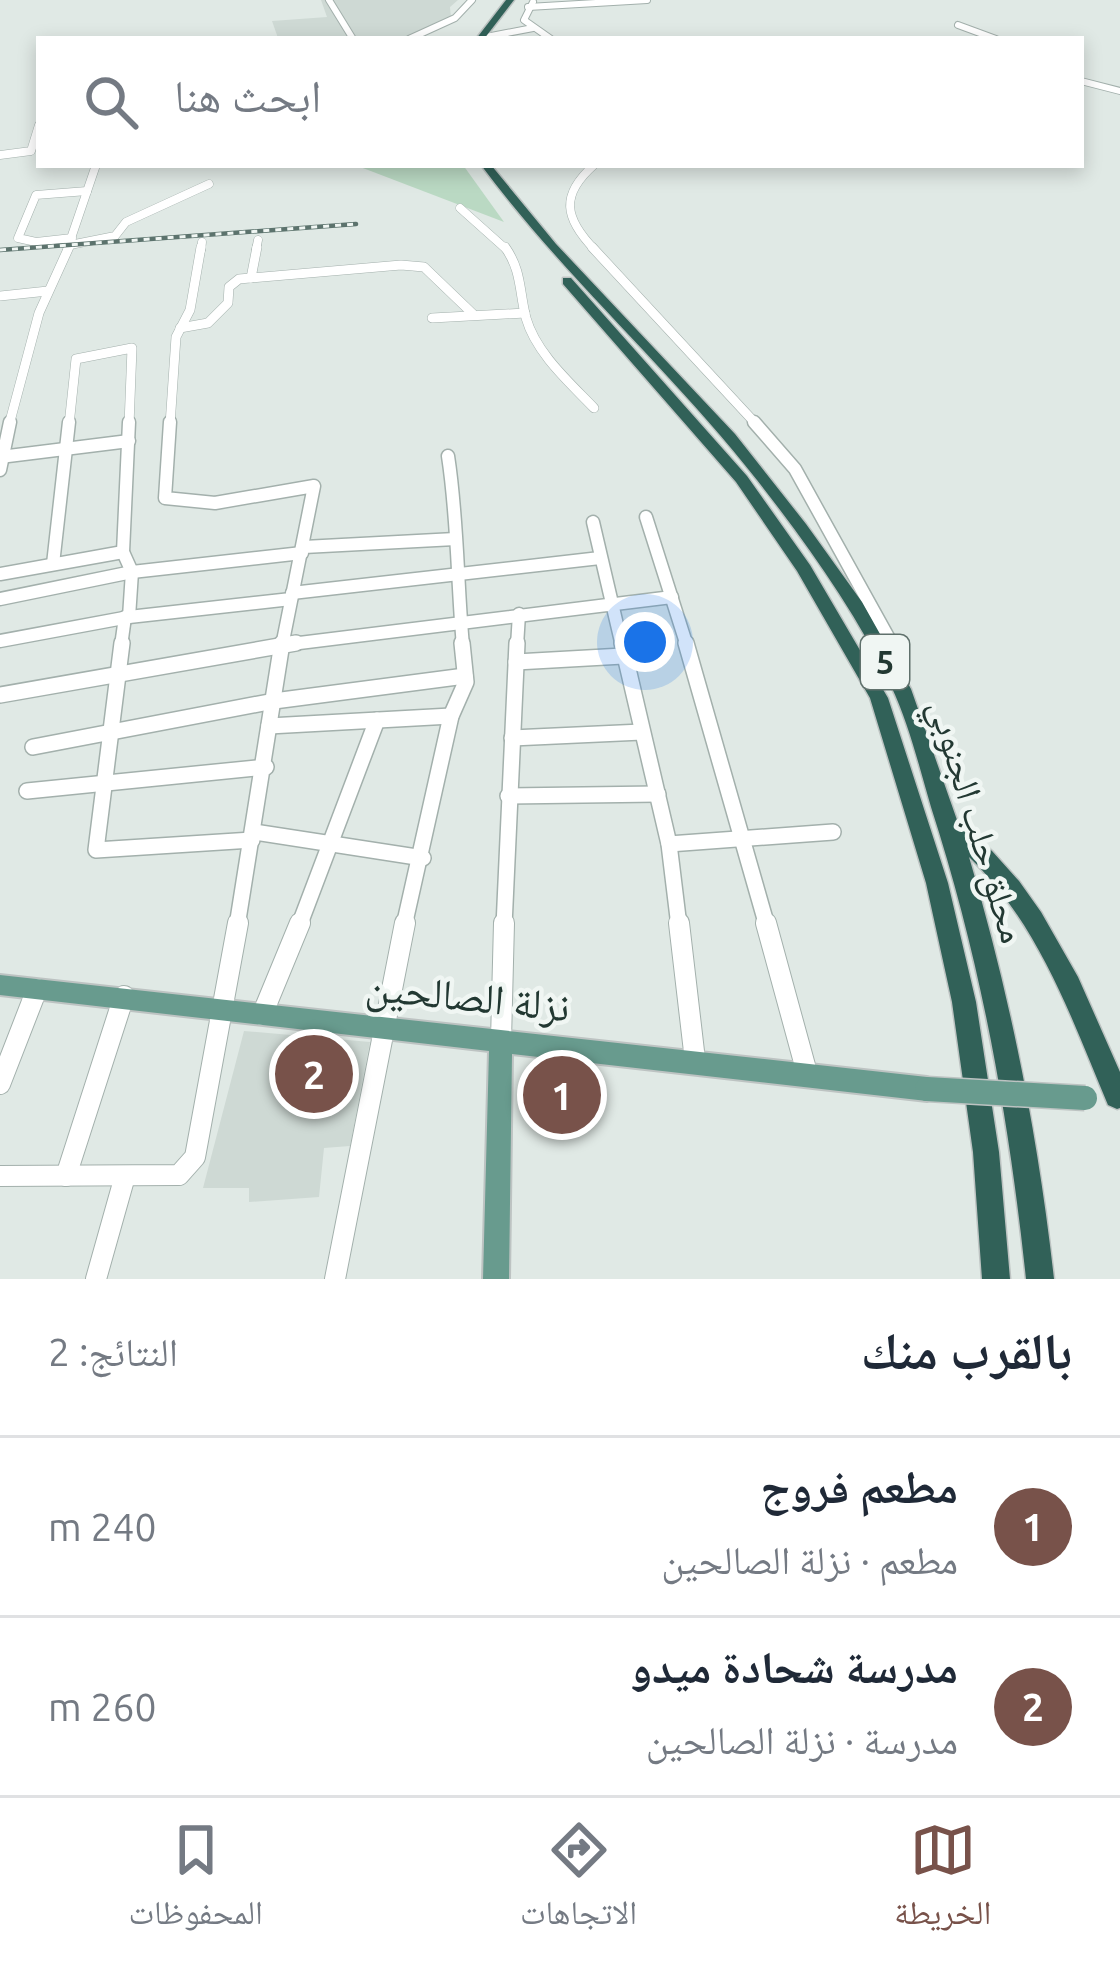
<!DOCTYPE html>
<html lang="ar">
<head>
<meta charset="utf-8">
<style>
	:root { --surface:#fff; --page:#f6f6f7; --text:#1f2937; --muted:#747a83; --line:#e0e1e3; --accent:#78524a }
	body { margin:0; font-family:Ubuntu,"Noto Naskh Arabic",sans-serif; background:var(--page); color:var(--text); direction:rtl }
	.you { position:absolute; left:645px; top:642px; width:42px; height:42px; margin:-30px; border:9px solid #fff; border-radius:50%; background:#1a73e8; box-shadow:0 0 0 18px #1a73e833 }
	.badge { display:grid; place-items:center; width:78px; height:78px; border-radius:50%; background:var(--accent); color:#fff; font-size:39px; font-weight:700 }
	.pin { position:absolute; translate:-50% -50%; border:6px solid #fff; box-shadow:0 3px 12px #0006 }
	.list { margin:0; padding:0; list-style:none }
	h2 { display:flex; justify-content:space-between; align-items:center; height:156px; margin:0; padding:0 48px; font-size:51px }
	h2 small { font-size:39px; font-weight:400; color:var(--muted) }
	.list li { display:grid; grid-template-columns:78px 1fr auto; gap:36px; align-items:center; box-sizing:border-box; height:180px; padding:0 48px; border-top:3px solid var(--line) }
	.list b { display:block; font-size:45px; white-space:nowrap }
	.list p { margin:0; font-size:39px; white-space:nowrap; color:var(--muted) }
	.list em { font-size:39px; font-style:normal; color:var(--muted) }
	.icon { flex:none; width:66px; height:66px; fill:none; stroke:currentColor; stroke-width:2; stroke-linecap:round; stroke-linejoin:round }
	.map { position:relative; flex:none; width:1120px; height:1279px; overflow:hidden; direction:ltr }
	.search { position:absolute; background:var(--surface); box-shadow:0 6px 18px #0003; left:36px; right:36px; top:36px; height:132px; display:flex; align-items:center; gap:30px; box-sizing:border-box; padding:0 42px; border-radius:0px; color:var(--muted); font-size:45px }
	.sheet { height:516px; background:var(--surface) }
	nav { display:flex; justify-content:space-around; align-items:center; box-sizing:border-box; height:168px; border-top:3px solid var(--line); background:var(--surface); font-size:33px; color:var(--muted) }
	nav a { display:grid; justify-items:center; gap:6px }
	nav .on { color:var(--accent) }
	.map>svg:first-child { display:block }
</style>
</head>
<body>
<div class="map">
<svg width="1120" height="1279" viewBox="0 0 1120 1279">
	<rect width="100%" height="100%" fill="#e0e9e5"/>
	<g fill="#ced9d4">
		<path d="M321,0H458L450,7L451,18L401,39L278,38L272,21L327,17Z"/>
		<path d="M244,1031L370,1042L350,1146L324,1148L319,1197L249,1202V1188H203Z"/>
	</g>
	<path fill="#bad9c3" d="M355,165H463L504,222Z"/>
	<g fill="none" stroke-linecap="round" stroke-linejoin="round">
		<g stroke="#a3b0ac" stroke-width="8">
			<g id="minor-far5">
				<path d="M329,0L353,39"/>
				<path d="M533,2L524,20L551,39"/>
				<path d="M528,7L647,0"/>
				<path d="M958,25L996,39"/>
				<path d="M481,38L533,28"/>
				<path d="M409,39L455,18L472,0"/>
				<path d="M1081,81L1120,91"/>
			</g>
		</g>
		<g stroke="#a3b0ac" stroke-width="9">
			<g id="minor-far4">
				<path d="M0,155L31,151L39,125"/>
				<path d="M594,165C560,195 564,218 595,250"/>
				<path d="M460,208L507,250"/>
				<path d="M72,238L36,242L18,238L36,195L87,191"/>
				<path d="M70,245L115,236L126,222L209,184"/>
				<path d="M67,250L96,165"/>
				<path d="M201,250L202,242"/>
				<path d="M256,250L258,240"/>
			</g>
		</g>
		<g stroke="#a3b0ac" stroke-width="10">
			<g id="minor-far3">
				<path d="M505,247C522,271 519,291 526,318C536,353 569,382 594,408"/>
				<path d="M592,247L757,425"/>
				<path d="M251,278L257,247"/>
				<path d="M0,296L48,291"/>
				<path d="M432,318L525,313"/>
				<path d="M180,328L208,323L228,303L229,287L239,279L401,265L424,267L473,314"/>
				<path d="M9,425L39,313L69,247"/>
				<path d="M69,425L76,359L132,348L129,425"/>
				<path d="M170,425L176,337L190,310L201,247"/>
			</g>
		</g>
		<g stroke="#a3b0ac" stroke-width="15">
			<g id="minor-far2">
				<path d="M129,422L123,552L132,572L129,617"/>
				<path d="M170,422L165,498L215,503L314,486L282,646"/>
				<path d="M754,422L795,469L893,646"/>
				<path d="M448,456C458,520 457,582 463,646"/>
				<path d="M0,457L129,441"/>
				<path d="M0,470L10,422"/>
				<path d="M646,517L687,646"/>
				<path d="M593,522L622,646"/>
				<path d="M304,547L455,539"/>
				<path d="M53,564L69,422"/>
				<path d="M0,574L123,552"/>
				<path d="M292,593L600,558"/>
				<path d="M0,599L132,572L302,553"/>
				<path d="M0,641L129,617L291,599"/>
				<path d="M121,646L125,617"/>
				<path d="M275,646L672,597"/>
				<path d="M517,646L519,614"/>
			</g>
		</g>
		<g stroke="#a3b0ac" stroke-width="18">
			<g id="minor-far1">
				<path d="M122,643L96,850L252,840"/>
				<path d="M622,643L669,844L679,926"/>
				<path d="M686,643L767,926"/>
				<path d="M892,643L900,679"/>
				<path d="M516,662L623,656"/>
				<path d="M0,695L296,643"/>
				<path d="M269,726L451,716"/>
				<path d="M512,738L642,732"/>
				<path d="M33,747L274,701L465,676"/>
				<path d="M27,791L266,767"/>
				<path d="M508,796L658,794"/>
				<path d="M254,832L423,858"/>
				<path d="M669,844L833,832"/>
				<path d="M237,926L282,643"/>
				<path d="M299,926L377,720"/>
				<path d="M404,926L451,716L466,682L462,643"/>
				<path d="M504,926L517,643"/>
			</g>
		</g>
		<g stroke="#a3b0ac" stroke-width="22">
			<g id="minor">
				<path d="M679,923L695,1060"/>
				<path d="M766,923L807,1073"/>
				<path d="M262,1015L300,923"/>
				<path d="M501,1040L504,923"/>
				<path d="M0,1084L37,989"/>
				<path d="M0,1176L179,1175L195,1157L238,923"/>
				<path d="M66,1176L124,996"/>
				<path d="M96,1279L125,1176"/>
				<path d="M335,1279L405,923"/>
			</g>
		</g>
		<g stroke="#bdc3c2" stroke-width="4">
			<path id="major" d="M0,975L927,1077L935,1081L939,1089L935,1097L927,1101L512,1054L509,1279H483L489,1051L0,995Z"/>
		</g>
		<g stroke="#bdc3c2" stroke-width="3">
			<g id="highway">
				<path d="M506,0H514L484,39H476Z"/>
				<path d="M481,165H491L556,244L735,434L806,524L862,602L911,689L957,820L992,851L1019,881L1041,912L1078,977L1120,1072V1108L1117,1109L1108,1105C1071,1017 1039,924 969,857C1010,995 1038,1135 1054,1279H1026C1009,1118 981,961 931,807C919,766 909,724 891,686C856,612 807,544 757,480C671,370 565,278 481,165Z"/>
				<path d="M563,278H571L747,476L810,565L888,698L948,883L976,1002L999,1152L1010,1279H982L973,1152L952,1002L926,883L870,698L797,571L736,482L563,284Z"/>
			</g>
		</g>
		<use href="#minor-far5" stroke="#fff" stroke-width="6"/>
		<use href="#minor-far4" stroke="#fff" stroke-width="8"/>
		<use href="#minor-far3" stroke="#fff" stroke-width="9"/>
		<use href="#minor-far2" stroke="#fff" stroke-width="12"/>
		<use href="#minor-far1" stroke="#fff" stroke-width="15"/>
		<use href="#minor" stroke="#fff" stroke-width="20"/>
		<use href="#major" fill="#689b8e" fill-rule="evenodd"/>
		<use href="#highway" fill="#316158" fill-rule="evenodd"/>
		<g stroke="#5c736d" stroke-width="4.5">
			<path id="rail" d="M0,250L356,224"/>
		</g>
		<use href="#rail" stroke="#f0f6f3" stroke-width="3" stroke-dasharray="6" stroke-linecap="butt"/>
		<g stroke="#bdc3c2" stroke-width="27" stroke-linecap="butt">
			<path id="major-bridge" d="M927,1089L1085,1098"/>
		</g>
		<use href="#major-bridge" stroke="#689b8e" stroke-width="24"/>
	</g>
	<g text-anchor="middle" stroke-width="9" stroke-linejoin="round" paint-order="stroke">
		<rect fill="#f0f6f3" stroke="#60716c" stroke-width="3" x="861" y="635" width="48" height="54" rx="9"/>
		<g font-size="33" font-weight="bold" fill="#223832">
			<text x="885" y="674">5</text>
		</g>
		<g font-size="36" fill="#223832" stroke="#f0f6f3">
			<text transform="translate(978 821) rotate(73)" y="13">محلق حلب الجنوبي</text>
		</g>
		<g font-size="42" fill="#223832" stroke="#f0f6f3">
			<text transform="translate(468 996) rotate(6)" y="15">نزلة الصالحين</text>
		</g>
	</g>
</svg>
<div class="you"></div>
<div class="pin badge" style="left:562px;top:1095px">1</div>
<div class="pin badge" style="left:314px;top:1074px">2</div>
<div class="search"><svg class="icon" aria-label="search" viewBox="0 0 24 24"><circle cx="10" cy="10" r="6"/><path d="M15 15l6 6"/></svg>ابحث هنا</div>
</div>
<section class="sheet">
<h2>بالقرب منك<small>النتائج: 2</small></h2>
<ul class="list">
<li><span class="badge">1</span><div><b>مطعم فروج</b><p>مطعم · نزلة الصالحين</p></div><em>240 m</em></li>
<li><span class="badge">2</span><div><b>مدرسة شحادة ميدو</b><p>مدرسة · نزلة الصالحين</p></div><em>260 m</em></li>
</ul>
</section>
<nav>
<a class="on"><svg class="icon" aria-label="map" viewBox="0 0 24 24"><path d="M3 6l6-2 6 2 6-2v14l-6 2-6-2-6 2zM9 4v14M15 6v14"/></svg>الخريطة</a>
<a><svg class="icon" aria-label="directions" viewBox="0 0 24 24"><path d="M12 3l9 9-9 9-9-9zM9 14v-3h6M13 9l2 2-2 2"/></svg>الاتجاهات</a>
<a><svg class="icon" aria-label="saved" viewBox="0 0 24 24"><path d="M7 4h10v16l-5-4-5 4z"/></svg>المحفوظات</a>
</nav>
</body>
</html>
